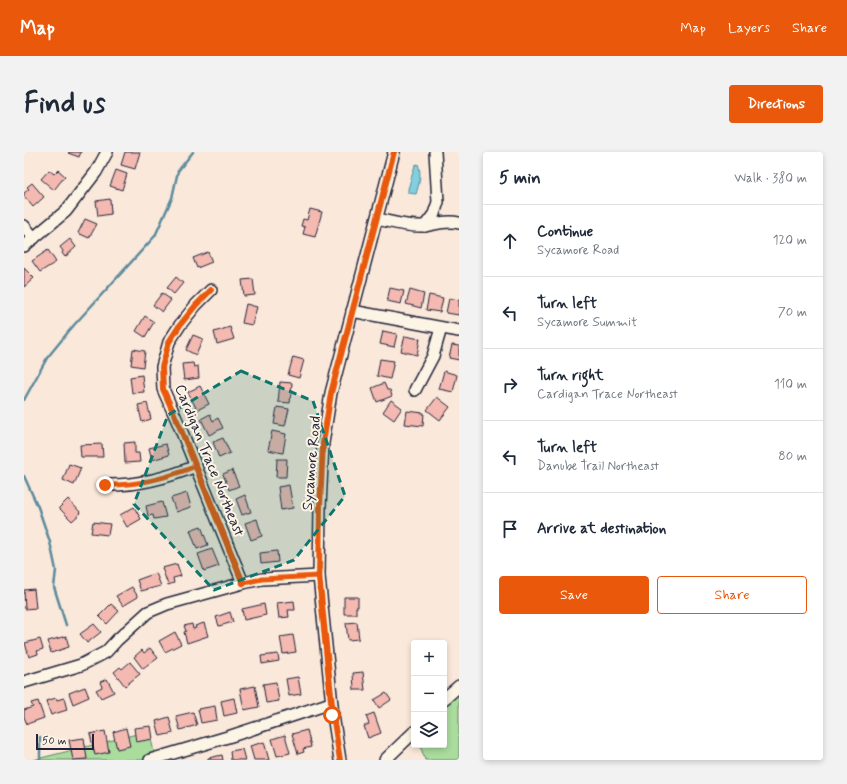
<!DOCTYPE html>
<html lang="en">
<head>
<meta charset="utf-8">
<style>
	:root { --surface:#fff; --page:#f2f2f3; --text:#1f2937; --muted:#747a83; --line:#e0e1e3; --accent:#ea580c }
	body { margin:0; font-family:Mynerve,sans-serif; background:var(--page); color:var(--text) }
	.controls { position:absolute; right:12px; bottom:12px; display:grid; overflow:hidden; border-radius:4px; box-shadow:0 2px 6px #0003 }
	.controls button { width:36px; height:36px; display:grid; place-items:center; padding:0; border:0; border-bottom:1px solid var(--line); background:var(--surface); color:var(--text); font:20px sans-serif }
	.scale { position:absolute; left:12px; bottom:10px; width:58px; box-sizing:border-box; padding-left:4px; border:2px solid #22223b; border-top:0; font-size:11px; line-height:14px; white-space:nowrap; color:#22223b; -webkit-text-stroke:3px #fcf5e5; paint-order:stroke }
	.stop { position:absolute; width:12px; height:12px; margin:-9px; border:3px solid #ea580c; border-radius:50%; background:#fff }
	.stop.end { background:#ea580c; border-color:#fff; box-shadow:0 1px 4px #0008 }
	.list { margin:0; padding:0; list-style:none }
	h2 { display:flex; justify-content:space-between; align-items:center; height:52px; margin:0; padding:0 16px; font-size:17px }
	h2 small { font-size:13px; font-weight:400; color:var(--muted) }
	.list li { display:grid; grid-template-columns:26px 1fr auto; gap:12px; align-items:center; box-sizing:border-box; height:72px; padding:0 16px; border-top:1px solid var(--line) }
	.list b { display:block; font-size:15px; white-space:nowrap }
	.list p { margin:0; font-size:13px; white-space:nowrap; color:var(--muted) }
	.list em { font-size:13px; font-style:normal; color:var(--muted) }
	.actions { display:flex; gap:8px; padding:12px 16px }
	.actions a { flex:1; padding:9px 0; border:1px solid var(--accent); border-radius:4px; text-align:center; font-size:14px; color:var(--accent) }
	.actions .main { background:var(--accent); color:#fff }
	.icon { flex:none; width:22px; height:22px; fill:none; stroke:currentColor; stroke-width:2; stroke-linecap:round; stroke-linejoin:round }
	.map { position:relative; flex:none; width:435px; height:608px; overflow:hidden; border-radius:4px }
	header { display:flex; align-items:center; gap:24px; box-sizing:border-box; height:56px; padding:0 20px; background:var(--accent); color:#fff }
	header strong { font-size:19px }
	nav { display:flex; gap:22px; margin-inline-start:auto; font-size:14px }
	.intro { display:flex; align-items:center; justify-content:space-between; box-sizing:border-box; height:96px; padding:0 24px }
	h1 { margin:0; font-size:28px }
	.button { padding:10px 18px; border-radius:4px; background:var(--accent); color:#fff; font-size:14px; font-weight:700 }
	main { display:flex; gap:24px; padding:0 24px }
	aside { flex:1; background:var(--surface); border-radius:4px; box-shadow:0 2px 6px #0003 }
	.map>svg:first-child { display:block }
</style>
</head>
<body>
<header>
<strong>Map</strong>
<nav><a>Map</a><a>Layers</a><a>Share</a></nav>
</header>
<div class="intro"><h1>Find us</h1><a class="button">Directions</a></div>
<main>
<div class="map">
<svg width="435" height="608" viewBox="0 0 435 608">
	<rect width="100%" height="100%" fill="#fae9da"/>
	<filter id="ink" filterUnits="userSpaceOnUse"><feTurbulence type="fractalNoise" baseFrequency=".025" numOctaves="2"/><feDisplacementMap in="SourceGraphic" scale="8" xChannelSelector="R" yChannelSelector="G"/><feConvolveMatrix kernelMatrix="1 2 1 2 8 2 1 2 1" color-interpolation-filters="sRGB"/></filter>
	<g filter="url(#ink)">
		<g fill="#a9dc9d" stroke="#667f6c">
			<path d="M435,534V608H401L396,593H420V547Z"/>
			<path d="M125,579L132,608H9Z"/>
		</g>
		<path fill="#81cfdf" stroke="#5b8a9d" d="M394,12C398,21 395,33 392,42L384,41V37L391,13Z"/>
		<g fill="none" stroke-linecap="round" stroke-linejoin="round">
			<g stroke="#5b8a9d" stroke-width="2.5">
				<path d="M0,248L23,206L50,173L131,84L148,46L154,19L169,0"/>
				<path d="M0,324L14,355L26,390L32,418L30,435L42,473"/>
				<path d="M16,608V585"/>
			</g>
		</g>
		<g fill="#f4b9b0" stroke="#22223b">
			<path d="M45,0H57L55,5L44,1Z"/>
			<path d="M101,0H116L111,17L97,13Z"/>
			<path d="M25,18L30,22L34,18L41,24L30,38L17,27Z"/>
			<path d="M92,18L103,22L98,38L86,34Z"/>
			<path d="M8,31L20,45L9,55L0,44V41L5,37L3,35Z"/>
			<path d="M86,47L87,62L74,64L72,49Z"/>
			<path d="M286,57L298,60L291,85L279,82L281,75L277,74L279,67L283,68Z"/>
			<path d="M61,67L73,72L65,86L54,81Z"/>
			<path d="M46,87L52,95L41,105L38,101L39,99L36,95Z"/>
			<path d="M24,98L32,110L16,120L8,109Z"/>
			<path d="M184,100L188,110L173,116L169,106Z"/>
			<path d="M0,116L10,126L0,135Z"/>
			<path d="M152,125L159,131L150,142L143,136Z"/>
			<path d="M229,127L231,143L220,144L218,128Z"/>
			<path d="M366,136L380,139L377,152L363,149Z"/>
			<path d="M386,138L400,142L397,156L382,152Z"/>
			<path d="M138,141L147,148L138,160L129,153Z"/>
			<path d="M405,143L419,146L416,160L402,158Z"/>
			<path d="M425,146L435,148V163L422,161Z"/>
			<path d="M222,152L233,155L228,173L218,171Z"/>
			<path d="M121,164L130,170L121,185L112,179Z"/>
			<path d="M206,175L210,187L193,192L190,180Z"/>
			<path d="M359,179L373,182L370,195L356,192Z"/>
			<path d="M169,183L179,187L172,203L162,198Z"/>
			<path d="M381,184L396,187L393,203L377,199Z"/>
			<path d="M428,193L435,194V208L425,206Z"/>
			<path d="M109,197L121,199L119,215L107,213Z"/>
			<path d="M269,205L280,208L275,226L264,223Z"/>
			<path d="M356,207L370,209L366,227L353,224Z"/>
			<path d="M169,211L170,215L174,214L175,226L160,228L158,212Z"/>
			<path d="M420,219L433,223L429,240L415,237Z"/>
			<path d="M118,223L120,240L108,241L106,225Z"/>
			<path d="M256,230L268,231L266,251L254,250Z"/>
			<path d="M360,231L363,238H366L368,244L353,250L348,236Z"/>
			<path d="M176,234L185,252L173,258L164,240Z"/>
			<path d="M413,245L426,255L416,268L403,258Z"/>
			<path d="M367,248L378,256L370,268L359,260Z"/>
			<path d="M123,251L127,267L118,270L114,253Z"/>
			<path d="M253,255L265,257L261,274L250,272Z"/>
			<path d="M383,259L400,261L399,274L381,272Z"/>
			<path d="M186,262L189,269L194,266L199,276L185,283L177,267Z"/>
			<path d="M248,279L262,282L259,301L244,298Z"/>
			<path d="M199,286L206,301L195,306L189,290Z"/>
			<path d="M111,290V301H115L116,310L101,311L100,291Z"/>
			<path d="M78,292L79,305H57L56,293Z"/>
			<path d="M142,292L145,303L128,308L125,296Z"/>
			<path d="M253,307H263L262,325H252Z"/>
			<path d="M45,312L57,316L50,333L39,328Z"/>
			<path d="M208,318L215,334L205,338L199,322Z"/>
			<path d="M265,333L269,356L257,358L254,335Z"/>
			<path d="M163,341L167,355L152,360L147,346Z"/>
			<path d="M221,343L227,360L218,363L212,347Z"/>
			<path d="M44,347L57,361L48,369L35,356Z"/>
			<path d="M138,350L142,365L130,367L129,363L124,364L122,354Z"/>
			<path d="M110,355L117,367L103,375L96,363Z"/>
			<path d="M233,367L238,384L227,388L221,371Z"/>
			<path d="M69,370L86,372L84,383L67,381Z"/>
			<path d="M177,374L184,393L173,397L166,378Z"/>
			<path d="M188,397L195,414L180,419L174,402Z"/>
			<path d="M253,399L254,410L237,412L236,401Z"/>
			<path d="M153,412L157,424L149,426L150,431L144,433L138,416Z"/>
			<path d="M132,421L137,434L117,439L113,428Z"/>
			<path d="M108,435L114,445L99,454L92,444Z"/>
			<path d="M10,437L12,456L1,457L0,438Z"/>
			<path d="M320,445H334V455H332V462H320Z"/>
			<path d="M270,449L271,458H264L265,465L255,466L253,451Z"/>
			<path d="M87,452L95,459L83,472L75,464Z"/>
			<path d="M240,452L242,463L220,468L218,457Z"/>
			<path d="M206,460L209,470L195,474L192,465Z"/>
			<path d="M333,470L335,487L324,488L322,471Z"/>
			<path d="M180,471L184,484L163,491L160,480L162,479L160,474L168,472L169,477L172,476L171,474Z"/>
			<path d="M70,472L77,480L63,491L56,482Z"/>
			<path d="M151,480L157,492L141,500L135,489Z"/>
			<path d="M269,483L272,500L259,502L256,485Z"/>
			<path d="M42,484L45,495L27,501L24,489Z"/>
			<path d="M16,487L19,497L13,499L14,502L5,505L1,491Z"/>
			<path d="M126,496L134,506L119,517L110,505L118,498L120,501Z"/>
			<path d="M254,502L255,509L238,512L237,504Z"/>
			<path d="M106,510L116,522L101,534L90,520L96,515L98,517Z"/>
			<path d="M339,520L341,538H330L329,521Z"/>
			<path d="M274,525L277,542L265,544L262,527Z"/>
			<path d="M83,527L90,540L77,546L72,538L78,535L76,530Z"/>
			<path d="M252,530L255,549L242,551L239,532Z"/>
			<path d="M231,534L235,555L220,558L216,537Z"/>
			<path d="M61,535L65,545L49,552L45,541Z"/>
			<path d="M362,541L367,548L355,556L350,548Z"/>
			<path d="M32,546L33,548L40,546L43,558L27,563L22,549Z"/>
			<path d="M210,546L213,561L200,564L197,549Z"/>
			<path d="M14,549L20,566L3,572L0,565V558L9,555L7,551Z"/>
			<path d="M191,554L193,568L177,571L174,557Z"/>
			<path d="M169,560L173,573L156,578L152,564Z"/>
			<path d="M350,561L357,581L344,586L340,574L345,572L342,564Z"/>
			<path d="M145,565L149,581L136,584L132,569Z"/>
			<path d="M127,574L129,587L112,590L110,576Z"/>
			<path d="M102,576L106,594L93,597L89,580Z"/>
			<path d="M283,578L287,595L279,597L280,600L274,602L268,582Z"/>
			<path d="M81,579L85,600L71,603L66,582Z"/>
			<path d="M261,583L266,601L253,604L248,587Z"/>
			<path d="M60,586L63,607L49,608L45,588Z"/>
			<path d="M240,590L245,608H230L226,594Z"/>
			<path d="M218,597L221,608H207L206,599Z"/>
			<path d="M198,603L199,608H184V606Z"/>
		</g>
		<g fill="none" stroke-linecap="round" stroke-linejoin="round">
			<g stroke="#22223b" stroke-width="14">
				<g id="minor">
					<path d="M353,67C368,70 384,75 400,74C412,72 423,68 435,71"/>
					<path d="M0,74L10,86"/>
					<path d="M401,74L410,62L414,50L411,0"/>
					<path d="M0,94L42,59L72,20L83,0"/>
					<path d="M187,138L172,153L156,173L145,190L138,215L139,237L155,273L219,431"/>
					<path d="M328,159L435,179"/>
					<path d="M391,238L409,204L417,176"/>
					<path d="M81,333C113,334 143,326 172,314"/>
					<path d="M0,530L57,513L82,500L93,488L124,460L143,452L219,431L238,427L295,424"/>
					<path d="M420,547L435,534"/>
					<path d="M126,608L207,584L307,551"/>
					<path d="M316,608L309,563L295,424L296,355L299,291L307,241L370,0"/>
					<path d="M361,608L390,580"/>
				</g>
			</g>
			<use href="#minor" stroke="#fcf5e5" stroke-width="11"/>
			<g stroke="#fcf5e5" stroke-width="8">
				<g id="cycleway">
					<path d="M187,138L172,153L156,173L145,190L138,215L139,237L155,273L219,431"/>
					<path d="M316,608L309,563L295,424L296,355L299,291L307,241L370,0"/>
				</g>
			</g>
			<use href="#cycleway" stroke="#e8590c" stroke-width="6"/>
		</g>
	</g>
	<g fill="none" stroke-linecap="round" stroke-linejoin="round" filter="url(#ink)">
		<path stroke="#ea580c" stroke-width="5" d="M81,333C113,334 143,326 172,314L219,431L238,427L295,424L308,563"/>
	</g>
	<path fill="#0f766e" fill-opacity="0.2" stroke="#0f766e" stroke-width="3" stroke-dasharray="8 5" stroke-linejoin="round" d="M217,219L289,249L321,344L270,408L190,438L110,352L144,263Z"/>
	<g text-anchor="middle" stroke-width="4" stroke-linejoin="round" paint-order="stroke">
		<g font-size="15" fill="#22223b" stroke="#fcf5e5">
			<text transform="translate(186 308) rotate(68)" y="5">Cardigan Trace Northeast</text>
			<text transform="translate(287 311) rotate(-85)" y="5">Sycamore Road</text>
		</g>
	</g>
</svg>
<div class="controls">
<button>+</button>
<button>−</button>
<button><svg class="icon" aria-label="layers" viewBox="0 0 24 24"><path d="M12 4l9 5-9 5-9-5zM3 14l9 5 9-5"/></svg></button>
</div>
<div class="scale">50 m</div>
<div class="stop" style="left:308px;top:563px"></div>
<div class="stop end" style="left:81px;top:333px"></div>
</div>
<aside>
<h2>5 min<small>Walk · 380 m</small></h2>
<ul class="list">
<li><svg class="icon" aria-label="ahead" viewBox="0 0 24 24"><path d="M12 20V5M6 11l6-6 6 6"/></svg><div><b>Continue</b><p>Sycamore Road</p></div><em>120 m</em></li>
<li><svg class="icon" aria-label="left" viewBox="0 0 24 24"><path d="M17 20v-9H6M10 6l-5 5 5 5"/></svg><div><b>Turn left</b><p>Sycamore Summit</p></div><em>70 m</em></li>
<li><svg class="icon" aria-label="right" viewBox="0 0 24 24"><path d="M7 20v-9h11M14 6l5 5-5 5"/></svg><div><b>Turn right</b><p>Cardigan Trace Northeast</p></div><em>110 m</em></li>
<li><svg class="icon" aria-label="left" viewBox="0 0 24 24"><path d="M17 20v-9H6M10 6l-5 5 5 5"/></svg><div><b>Turn left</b><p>Danube Trail Northeast</p></div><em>80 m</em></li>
<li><svg class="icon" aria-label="arrive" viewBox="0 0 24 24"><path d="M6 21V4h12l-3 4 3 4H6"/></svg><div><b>Arrive at destination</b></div></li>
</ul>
<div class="actions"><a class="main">Save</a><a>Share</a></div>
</aside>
</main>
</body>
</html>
